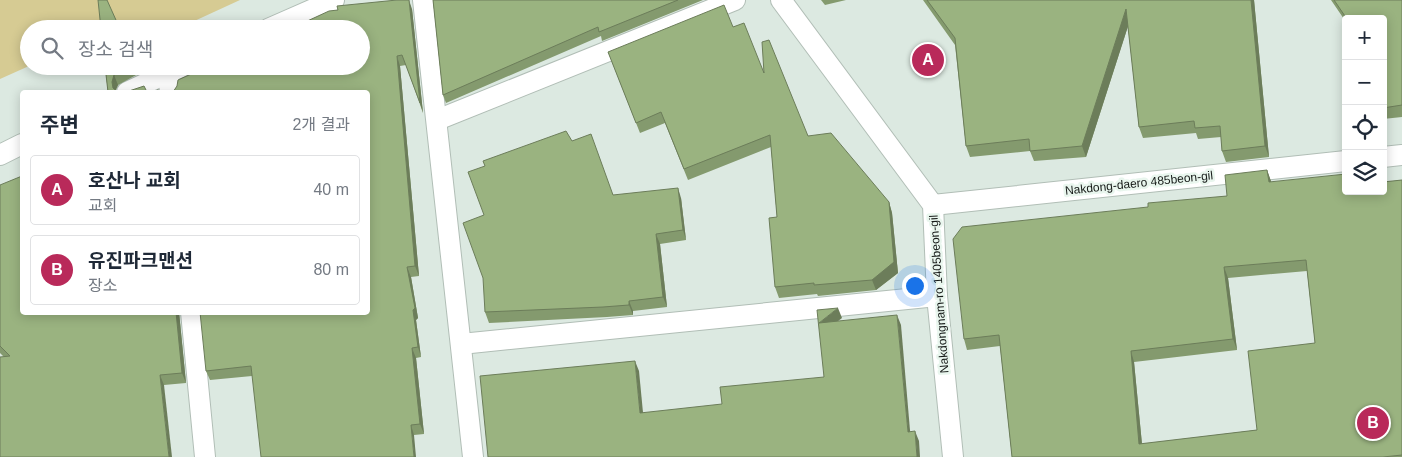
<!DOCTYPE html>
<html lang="ko">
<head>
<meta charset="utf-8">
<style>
	:root { --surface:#fff; --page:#f6f6f7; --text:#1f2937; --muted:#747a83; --line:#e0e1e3; --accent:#b92a5a }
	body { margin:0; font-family:Arial,"Noto Sans KR",sans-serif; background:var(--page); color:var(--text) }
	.controls { position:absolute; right:15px; top:15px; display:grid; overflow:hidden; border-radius:5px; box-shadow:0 2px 12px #0003 }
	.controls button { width:45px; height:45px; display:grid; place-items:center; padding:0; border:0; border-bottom:1px solid var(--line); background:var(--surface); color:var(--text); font:25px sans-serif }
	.you { position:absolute; left:914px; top:285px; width:18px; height:18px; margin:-12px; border:4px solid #fff; border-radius:50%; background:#1a73e8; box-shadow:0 0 0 8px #1a73e833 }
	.badge { display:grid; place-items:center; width:32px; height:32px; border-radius:50%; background:var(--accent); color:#fff; font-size:16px; font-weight:700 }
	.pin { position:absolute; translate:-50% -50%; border:2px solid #fff; box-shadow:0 1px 5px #0006 }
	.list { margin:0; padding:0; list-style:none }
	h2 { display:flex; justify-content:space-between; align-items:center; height:65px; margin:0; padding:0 20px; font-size:21px }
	h2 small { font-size:16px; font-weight:400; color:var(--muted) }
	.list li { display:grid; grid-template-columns:32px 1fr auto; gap:15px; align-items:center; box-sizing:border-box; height:70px; margin:0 10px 10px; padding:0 10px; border:1px solid var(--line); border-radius:5px }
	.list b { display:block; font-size:19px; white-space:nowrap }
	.list p { margin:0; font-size:16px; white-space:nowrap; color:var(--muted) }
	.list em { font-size:16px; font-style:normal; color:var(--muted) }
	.icon { flex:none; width:28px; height:28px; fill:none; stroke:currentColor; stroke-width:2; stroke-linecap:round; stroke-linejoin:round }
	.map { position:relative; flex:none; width:1402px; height:457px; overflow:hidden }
	.search { position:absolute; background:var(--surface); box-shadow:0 2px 12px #0003; left:20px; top:20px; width:350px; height:55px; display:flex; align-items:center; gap:12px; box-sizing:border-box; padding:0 18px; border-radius:28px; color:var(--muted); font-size:19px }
	.panel { position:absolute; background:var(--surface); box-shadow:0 2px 12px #0003; left:20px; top:90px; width:350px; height:225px; border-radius:5px }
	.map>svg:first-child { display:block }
</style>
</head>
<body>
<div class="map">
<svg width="1402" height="457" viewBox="0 0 1402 457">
	<rect width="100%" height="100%" fill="#dce9e1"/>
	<path fill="#d6cb93" d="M0,0H240L177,29H29V66L0,79Z"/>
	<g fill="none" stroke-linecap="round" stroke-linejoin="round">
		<g stroke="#b1beb6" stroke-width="22">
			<g id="lane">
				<path d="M423,0L473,457"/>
				<path d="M781,0L933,205L937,296L953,457"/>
				<path d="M268,29L334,0"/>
				<path d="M168,73L170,92"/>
				<path d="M127,92L183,66"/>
				<path d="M437,120L735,0"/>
				<path d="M0,155L22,144"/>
				<path d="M1383,157L1402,155"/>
				<path d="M933,205L1346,161"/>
				<path d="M191,312L205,457"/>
				<path d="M461,344L937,296"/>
			</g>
		</g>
		<use href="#lane" stroke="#fff" stroke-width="20"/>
	</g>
	<g fill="#849a6e" fill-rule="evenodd">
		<path d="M433,0H703L602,41L601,36L446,103L443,95Z"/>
		<path d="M821,0H846L825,5Z"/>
		<path d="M923,0H1254L1269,157L1226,162L1222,151L1221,137L1198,139L1196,133L1143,138L1139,127L1128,26L1086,157L1034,161L1030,151L970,157L966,146L955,45Z"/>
		<path d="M1331,0H1402V117L1383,119V19H1346V22Z"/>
		<path d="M412,9L423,113L406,65L400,66L419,276L411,277L418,318L416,320L421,357L416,358L424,434L414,435L252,376L210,380L206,371L338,10Z"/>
		<path d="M733,27L808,136L889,202L892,213L898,273L876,290L818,296L817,294L779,298L775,287L777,217L771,147L688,180L665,123L640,133L608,52Z"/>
		<path d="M105,66H136L138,74L118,85L116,90L117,92H108Z"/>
		<path d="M572,141L613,195L681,198L686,240L660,244L667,307L633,311V315L607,317L489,323L485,312L484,215Z"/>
		<path d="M1267,170L1271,182L1383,191V174L1386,182L1402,180V457H1012L1000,346L967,350L964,339L1148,207L1227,196ZM1307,271L1315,343L1257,430L1142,444L1134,362L1237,350L1228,278Z"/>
		<path d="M0,185L179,312L186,383L164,385L4,357L0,353Z"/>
	</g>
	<g fill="#6c7d5a">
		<path d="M409,0L412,9L423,113L420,103Z"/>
		<path d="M1251,0H1254L1269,157L1265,146Z"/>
		<path d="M1126,9L1130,20L1086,157L1082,146Z"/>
		<path d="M397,56L400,66L419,276L415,266Z"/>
		<path d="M114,75L118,85L115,91L113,88L112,82Z"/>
		<path d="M1267,170L1271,181L1272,193L1269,182Z"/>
		<path d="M1383,174L1385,180L1387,193L1383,183Z"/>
		<path d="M678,188L681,198L686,240L683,230Z"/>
		<path d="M889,202L892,213L898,273L876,290L872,280Z"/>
		<path d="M656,234L660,244L667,307L663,297Z"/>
		<path d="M407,267L411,277L418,318L416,320L421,357L418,347Z"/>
		<path d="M1224,267L1228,278L1237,350L1233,339Z"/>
		<path d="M629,301L633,311V315L629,305Z"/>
		<path d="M838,308L842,318L823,333L819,323Z"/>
		<path d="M176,312H179L186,383L182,373Z"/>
		<path d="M897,315L901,325L911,442L908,432Z"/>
		<path d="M412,348L416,358L424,434L420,424Z"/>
		<path d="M1131,351L1134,362L1143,455L1139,444Z"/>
		<path d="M635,361L639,371L644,423L640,413Z"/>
		<path d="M160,375L164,385L172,457H169Z"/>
		<path d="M411,425L414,435L416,457H414Z"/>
		<path d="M915,431L919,441L920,457H917Z"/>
	</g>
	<g fill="#9ab380" stroke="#6c7d5a" fill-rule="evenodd">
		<path d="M98,0H107L120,29H101Z"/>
		<path d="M397,0H409L420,103L402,55L397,56L415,266L407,267L415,308L413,310L418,347L412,348L420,424L411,425L414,457H261L251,366L206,371L200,312H368V92H171H173L177,86L178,80L209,66H361V29H290L329,11L338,10L337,6Z"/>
		<path d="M433,0H678L599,32L598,27L443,95Z"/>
		<path d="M927,0H1251L1265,146L1222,151L1220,126L1195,128L1194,121L1139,127L1126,9L1082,146L1030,151L1029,139L966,146L955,38Z"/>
		<path d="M1334,0H1402V105L1383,108V19H1347Z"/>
		<path d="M724,5L733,27L744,23L764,73L762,42L769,40L808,136L831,133L889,202L894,262L872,280L814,285V283L775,287L769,218L777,217L770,135L684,169L661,112L636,123L608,52Z"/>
		<path d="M105,66H130L114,75L112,82L113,88L118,92H108Z"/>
		<path d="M144,86L147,92H126Z"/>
		<path d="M158,90L161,92H152Z"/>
		<path d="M566,131L572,141L591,134L613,195L678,188L683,230L656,234L663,297L629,301V305L603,307L485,312L483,278L463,223L484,215L468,172L485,166L483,161Z"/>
		<path d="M1267,170L1269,182L1346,174V191H1383V182L1402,180V455L1383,457H1012L999,335L964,339L953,239L962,227L1148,207V203L1227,196L1225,175ZM1306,260L1315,343L1248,351L1257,430L1139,444L1131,351L1233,339L1224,267Z"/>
		<path d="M22,176V312H176L182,373L160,375L169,457H0V357L10,356L0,346V185Z"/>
		<path d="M838,308L819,323L897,315L908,432L915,431L917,457H488L480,376L635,361L640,413L722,404L720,387L824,377L817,310Z"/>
	</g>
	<g text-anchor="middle" stroke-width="5" stroke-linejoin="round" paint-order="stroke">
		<g font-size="12" fill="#161a18" stroke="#e9f6ee">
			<text transform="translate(1139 183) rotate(-6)" y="4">Nakdong-daero 485beon-gil</text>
			<text transform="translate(939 294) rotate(-94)" y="4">Nakdongnam-ro 1405beon-gil</text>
		</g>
	</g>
</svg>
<div class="controls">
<button>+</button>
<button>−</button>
<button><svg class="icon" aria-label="locate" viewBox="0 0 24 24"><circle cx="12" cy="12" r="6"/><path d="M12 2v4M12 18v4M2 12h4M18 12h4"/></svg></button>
<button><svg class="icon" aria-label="layers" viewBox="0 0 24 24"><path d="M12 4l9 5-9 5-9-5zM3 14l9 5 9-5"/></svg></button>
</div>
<div class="you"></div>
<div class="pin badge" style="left:928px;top:60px">A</div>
<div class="pin badge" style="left:1373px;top:423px">B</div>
<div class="search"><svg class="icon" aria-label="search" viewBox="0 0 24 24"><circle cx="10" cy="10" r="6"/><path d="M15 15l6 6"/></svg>장소 검색</div>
<section class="panel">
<h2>주변<small>2개 결과</small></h2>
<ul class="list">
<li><span class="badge">A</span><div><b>호산나 교회</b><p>교회</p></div><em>40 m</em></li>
<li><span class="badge">B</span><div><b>유진파크맨션</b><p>장소</p></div><em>80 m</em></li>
</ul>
</section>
</div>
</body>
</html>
